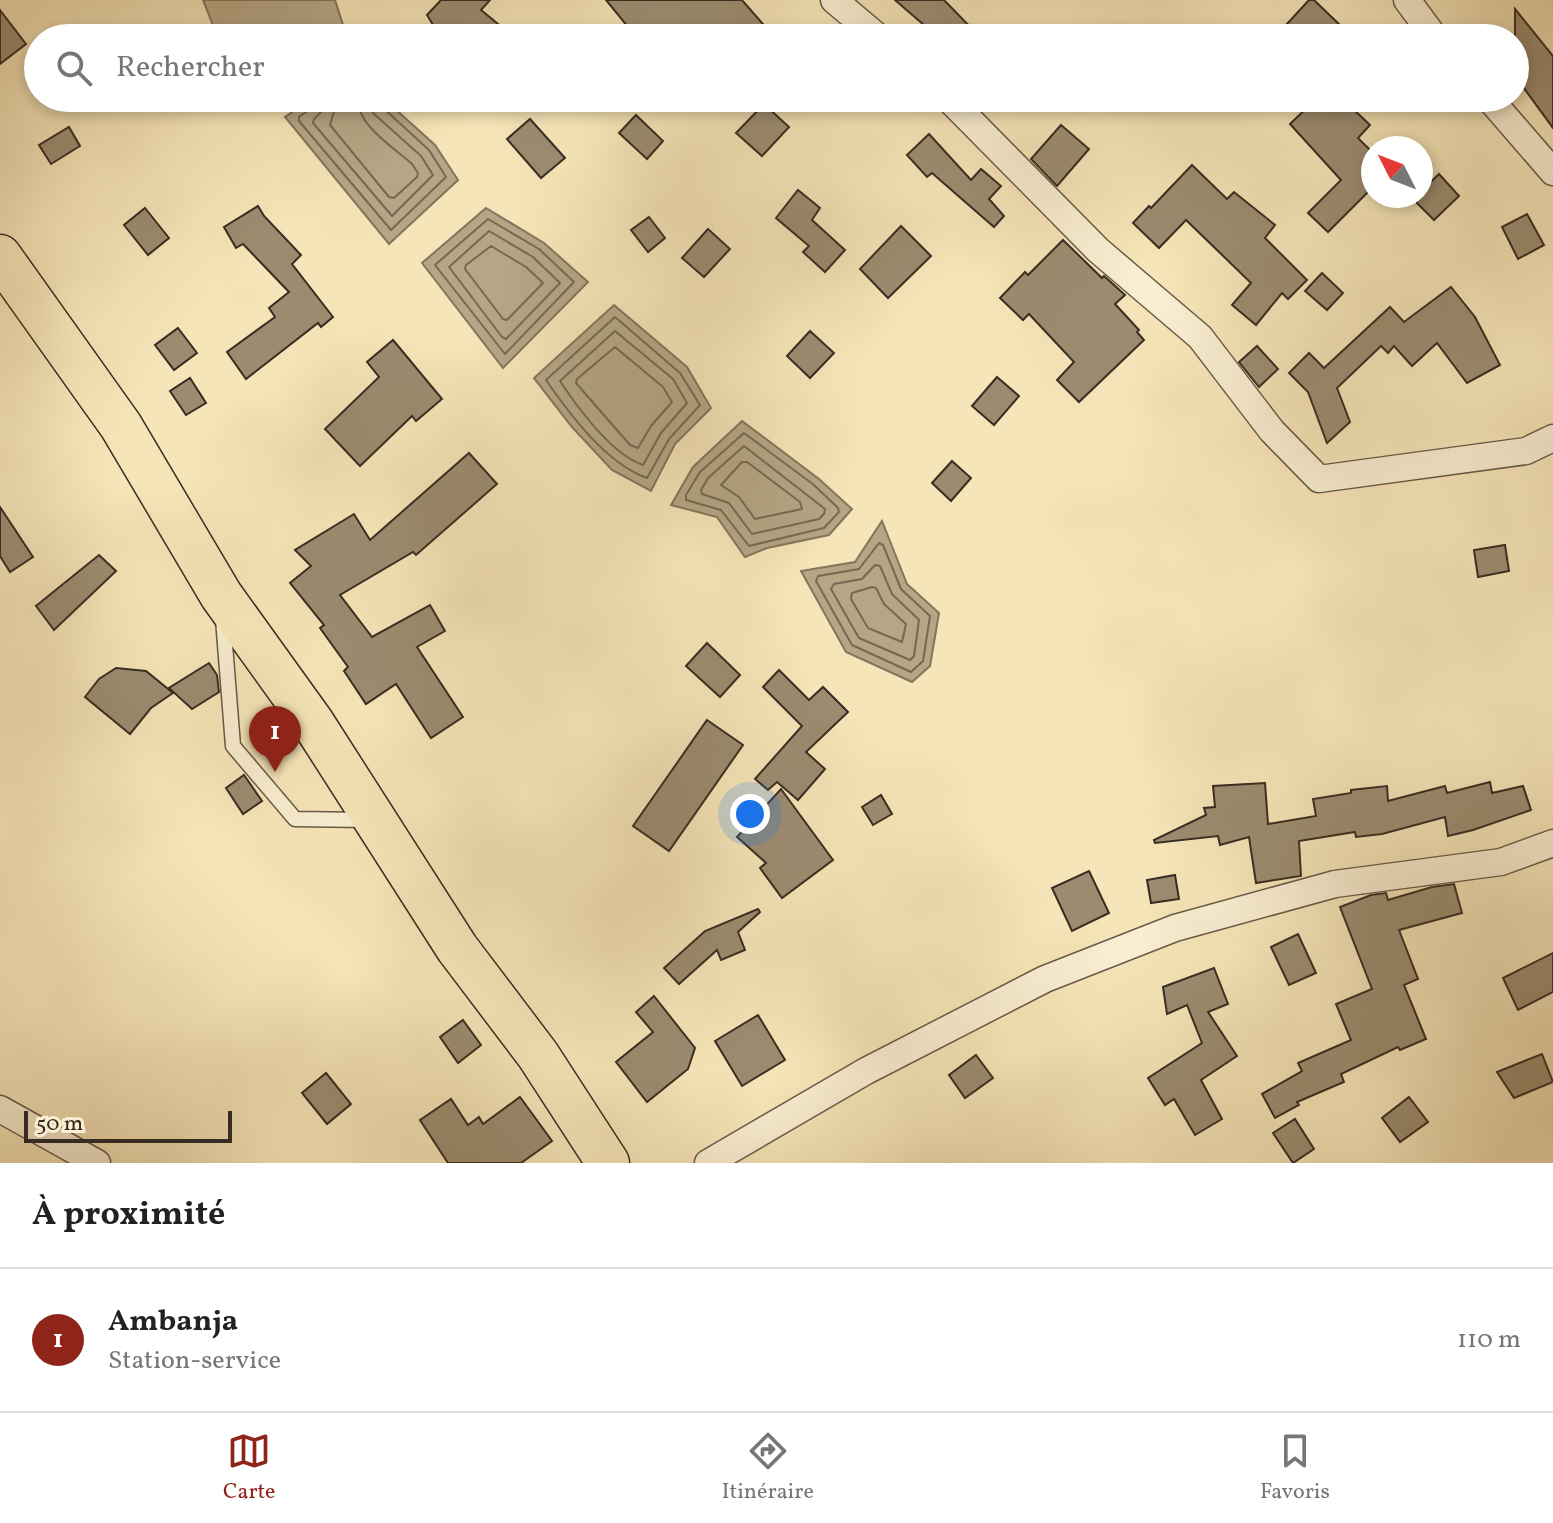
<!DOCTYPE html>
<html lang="fr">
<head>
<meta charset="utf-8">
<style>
	:root { --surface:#fff; --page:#f6f6f6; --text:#222; --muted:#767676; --line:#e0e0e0; --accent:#8f2418 }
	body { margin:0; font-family:Vollkorn,serif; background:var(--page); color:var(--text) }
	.compass { position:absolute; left:1361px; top:136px; width:72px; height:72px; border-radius:50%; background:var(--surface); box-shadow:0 4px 12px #0003; rotate:312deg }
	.scale { position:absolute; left:24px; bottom:20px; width:208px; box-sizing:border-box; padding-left:8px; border:4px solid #382c22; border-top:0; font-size:22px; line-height:28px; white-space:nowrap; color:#382c22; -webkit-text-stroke:6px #f9eed1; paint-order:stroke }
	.you { position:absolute; left:750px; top:814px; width:28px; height:28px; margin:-20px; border:6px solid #fff; border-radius:50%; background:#1a73e8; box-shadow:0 0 0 12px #1a73e833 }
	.badge { display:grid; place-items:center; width:52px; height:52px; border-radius:50%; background:var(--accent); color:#fff; font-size:26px; font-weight:700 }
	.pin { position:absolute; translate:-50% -66px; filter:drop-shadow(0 2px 4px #0008) }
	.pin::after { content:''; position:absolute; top:42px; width:28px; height:24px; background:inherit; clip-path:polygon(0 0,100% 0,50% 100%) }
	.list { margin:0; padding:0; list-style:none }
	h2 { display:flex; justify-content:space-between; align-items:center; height:104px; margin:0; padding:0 32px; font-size:34px }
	h2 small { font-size:26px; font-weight:400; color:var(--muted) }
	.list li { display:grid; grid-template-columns:52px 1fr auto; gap:24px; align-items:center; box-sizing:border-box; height:144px; padding:0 32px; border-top:2px solid var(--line) }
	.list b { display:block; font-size:30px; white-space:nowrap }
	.list p { margin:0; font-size:26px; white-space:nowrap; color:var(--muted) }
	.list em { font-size:26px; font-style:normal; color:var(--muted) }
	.icon { flex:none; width:44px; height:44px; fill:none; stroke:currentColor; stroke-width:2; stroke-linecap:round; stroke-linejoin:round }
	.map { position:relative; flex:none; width:1553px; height:1163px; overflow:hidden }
	.search { position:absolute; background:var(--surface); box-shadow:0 4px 12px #0003; left:24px; right:24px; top:24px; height:88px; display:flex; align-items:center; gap:20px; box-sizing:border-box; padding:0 28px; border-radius:44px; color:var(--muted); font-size:30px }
	.sheet { height:248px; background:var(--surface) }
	nav { display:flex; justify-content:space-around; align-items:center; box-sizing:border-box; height:112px; border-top:2px solid var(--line); background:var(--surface); font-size:22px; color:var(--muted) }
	nav a { display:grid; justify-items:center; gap:4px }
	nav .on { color:var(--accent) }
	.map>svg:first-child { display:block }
</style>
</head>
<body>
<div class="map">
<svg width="1553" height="1163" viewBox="0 0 1553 1163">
	<rect width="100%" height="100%" fill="#f6e5b8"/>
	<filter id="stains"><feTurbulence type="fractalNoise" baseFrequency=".0025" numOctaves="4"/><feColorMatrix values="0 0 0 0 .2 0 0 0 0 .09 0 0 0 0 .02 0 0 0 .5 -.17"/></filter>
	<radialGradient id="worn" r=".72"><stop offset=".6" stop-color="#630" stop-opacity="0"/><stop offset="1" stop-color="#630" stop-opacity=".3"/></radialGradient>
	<g fill="#b5a685" stroke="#83755d" stroke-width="2">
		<path d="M203,0H335L345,31L334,38H218Z"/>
		<path d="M312,98H383L435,145L458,180L389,244L285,117Z"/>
		<path d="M486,208L544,243L588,282L503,368L422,263Z"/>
		<path d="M614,305L687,367L711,408L675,444L651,491L612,470L572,427L534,378Z"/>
		<path d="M742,421L819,479L852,509L829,535L767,548L745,557L717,517L671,505L693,467Z"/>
		<path d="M882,521L907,584L939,613L930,666L912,682L846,652L801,571L855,562Z"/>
	</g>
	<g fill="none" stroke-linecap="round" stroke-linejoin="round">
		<g stroke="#766954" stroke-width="2">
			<path d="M316,98L314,106L299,117V121L391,230L446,177L429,150L382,107L379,98"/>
			<path d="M326,98L323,110L314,119L313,123L392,216L433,175L421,156L373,113L369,98"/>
			<path d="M338,98L330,125L389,197L394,198L417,177L418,173L412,164C392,146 358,126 357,98"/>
			<path d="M488,219L539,249L574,282L505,354L435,265Z"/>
			<path d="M489,231L533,257L560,283L506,339L502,337L449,267Z"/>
			<path d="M491,246L526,267L543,283L507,320L503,319L465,269L466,265Z"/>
			<path d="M615,317L680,373L700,405L669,439L647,478C607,464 570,415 546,380Z"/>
			<path d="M615,331L673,379L687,403L661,433L643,465C612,454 578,408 560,381Z"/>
			<path d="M615,347L663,387L672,402L651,426L638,448L630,445L576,383L577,379Z"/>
			<path d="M744,433L814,485L838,508L839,512L824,528L749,546L721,510L686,500V495L700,472Z"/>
			<path d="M744,446L825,509L824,514L819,519L752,534L729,503L702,494L701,490L708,478Z"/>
			<path d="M742,462H747L800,502L802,509L755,519L739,497L721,485Z"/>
			<path d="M879,543L883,545L901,589L930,616L923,661L911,672L852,645L816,581L818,576L859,569Z"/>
			<path d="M875,565L880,566L892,594L919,620L914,656L910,660L859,638L831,589L834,584L862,579Z"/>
			<path d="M872,587L876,588L884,604L906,624L902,642L868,628L851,599L852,593Z"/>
		</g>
	</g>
	<g fill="#9b8c70" stroke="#382c22" stroke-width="2">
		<path d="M441,0H490L481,10L515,38H441L427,15Z"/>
		<path d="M606,0H742L775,38H637Z"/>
		<path d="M895,0H944L981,38H939Z"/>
		<path d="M1309,0H1314L1342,27L1331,38H1274Z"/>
		<path d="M1515,9L1553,56V128L1515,76Z"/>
		<path d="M0,10L26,44L0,64Z"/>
		<path d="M1317,98H1337L1348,110L1351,107L1370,125L1358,138L1373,153V187L1328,232L1308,213L1341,180L1290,124Z"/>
		<path d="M764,104L789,127L762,156L736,133Z"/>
		<path d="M636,115L663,141L647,159L619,133Z"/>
		<path d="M530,119L565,158L541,178L507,139Z"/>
		<path d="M1061,125L1089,149L1057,186L1031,159Z"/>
		<path d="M69,127L80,146L51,164L39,145Z"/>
		<path d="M929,134L971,180L981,169L1001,186L989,199L1004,216L994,227L932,173L927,177L907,155Z"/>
		<path d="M1192,165L1227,199L1234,192L1275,225L1265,238L1307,280L1288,299L1282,293L1256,325L1232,305L1251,283L1186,220L1159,248L1133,223L1149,206L1151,208Z"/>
		<path d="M1439,174L1459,196L1434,220L1417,203V196H1421V191Z"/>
		<path d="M798,190L820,208L812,220L845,250L825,272L803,252L809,246L776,218Z"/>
		<path d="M258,206L264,216L301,255L292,264L333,317L321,327L318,323L246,379L227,352L275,317L269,308L289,292L243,244L236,248L224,227Z"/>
		<path d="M145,208L169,238L148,255L124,225Z"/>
		<path d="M1527,214L1544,245L1518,259L1502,227Z"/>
		<path d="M649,217L665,238L648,252L631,230Z"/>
		<path d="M901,226L931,256L888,298L860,269Z"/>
		<path d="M708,229L730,249L704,277L682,258Z"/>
		<path d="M1063,240L1102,278L1104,276L1125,295L1115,304L1139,330L1137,332L1144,340L1079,402L1057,380L1074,362L1029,314L1023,320L1000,298L1025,272L1028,275Z"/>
		<path d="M1322,273L1343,293L1327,310L1305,291Z"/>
		<path d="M1451,287L1475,317L1500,365L1467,383L1437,343L1412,366L1394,346L1388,353L1381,346L1337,388L1350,422L1327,443L1308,392L1289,373L1309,353L1324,368L1390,307L1404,322Z"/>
		<path d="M178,328L197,353L174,370L155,345Z"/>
		<path d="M810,331L834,353L810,378L787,356Z"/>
		<path d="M393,340L442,399L416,421L412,416L360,466L325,429L379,377L367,362Z"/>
		<path d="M1257,346L1278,369L1259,387L1239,362Z"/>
		<path d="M997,377L1019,396L994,425L972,406Z"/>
		<path d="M190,378L206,403L186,415L170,391Z"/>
		<path d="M469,453L497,484L416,555L413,552L340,595L372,637L430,605L445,631L417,647L463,717L431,738L396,684L366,704L344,671L348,667L320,628L324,625L290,583L311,566L295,550L354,514L370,540Z"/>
		<path d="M952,461L971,478L951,501L932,483Z"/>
		<path d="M0,507L33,557L10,572L0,556Z"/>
		<path d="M1505,545L1509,571L1478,577L1474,550Z"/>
		<path d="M99,555L116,571L54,630L36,606Z"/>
		<path d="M707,643L740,675L720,697L686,666Z"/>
		<path d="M209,663L217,675L219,692L192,709L169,688Z"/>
		<path d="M116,668L146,671L173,693L151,708L130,734L85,697L99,679Z"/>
		<path d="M779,670L809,700L823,687L848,712L806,752L825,769L798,800L777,782L768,790L755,779L802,726L763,687Z"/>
		<path d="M707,720L743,745L669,851L633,826Z"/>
		<path d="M244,775L262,801L243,814L226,788Z"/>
		<path d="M1490,782L1492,793L1523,786L1531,810L1473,830L1448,836L1445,817L1382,834L1356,837L1355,832L1299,841L1301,876L1256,883L1249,837L1220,845L1218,836L1155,843L1154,840L1206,815L1204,808L1215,807L1213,786L1265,783L1268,824L1316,816L1313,799L1351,793V790L1387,786L1388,801L1445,786L1447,793Z"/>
		<path d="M781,789L833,860L782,898L760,868L766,863L737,837Z"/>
		<path d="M881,795L892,814L873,825L862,807Z"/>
		<path d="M1089,871L1109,913L1072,931L1052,888Z"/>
		<path d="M1175,875L1179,899L1151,903L1147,880Z"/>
		<path d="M1454,884L1462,913L1399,930L1418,979L1404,985L1426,1039L1400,1050L1398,1047L1341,1074L1344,1082L1297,1102L1299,1105L1275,1118L1262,1094L1302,1071L1298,1063L1351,1040L1336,1004L1372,989L1340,907L1371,895L1386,893L1388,900L1432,887Z"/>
		<path d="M758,909L760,912L738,932L745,950L721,960L717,950L679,984L664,968L705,931Z"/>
		<path d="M1298,934L1316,973L1289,985L1271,947Z"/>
		<path d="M1553,953V992L1518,1010L1503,978Z"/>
		<path d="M1214,968L1228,1004L1208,1012L1237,1056L1201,1080L1222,1119L1195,1135L1174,1099L1165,1105L1148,1078L1202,1043L1187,1005L1167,1014L1163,987Z"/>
		<path d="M654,996L695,1048L688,1069L647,1102L616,1062L653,1032L636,1012Z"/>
		<path d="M758,1015L785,1060L742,1086L715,1041Z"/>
		<path d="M463,1020L481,1045L458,1063L440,1037Z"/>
		<path d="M1542,1054L1553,1082L1514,1098L1497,1072Z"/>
		<path d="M976,1055L993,1078L965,1098L949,1075Z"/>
		<path d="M326,1073L351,1104L327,1124L302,1093Z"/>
		<path d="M520,1097L552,1141L521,1163H448L420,1120L451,1099L468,1125L479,1117L483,1124Z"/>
		<path d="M1409,1097L1428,1122L1400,1142L1382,1118Z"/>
		<path d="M1295,1119L1314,1149L1293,1163L1273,1133Z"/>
	</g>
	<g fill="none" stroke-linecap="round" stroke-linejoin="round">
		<g stroke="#685a48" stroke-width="17">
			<path id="service" d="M223,619L233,746L295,819L367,820"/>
		</g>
		<g stroke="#685a48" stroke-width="29">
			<g id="minor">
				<path d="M834,0L879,38"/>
				<path d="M1407,0L1435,38"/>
				<path d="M948,98L1098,250L1200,337L1272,431L1319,479L1526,451L1553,438"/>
				<path d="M1489,98L1553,172"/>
				<path d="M0,1109L97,1163"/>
				<path d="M708,1163L866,1071L1045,979L1175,928L1335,884L1501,862L1553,843"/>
			</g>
		</g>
		<g stroke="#382c22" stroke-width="45">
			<path id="primary" d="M0,256L121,426L221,595L313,723L457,948L538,1055L608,1163"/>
		</g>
		<use href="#service" stroke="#f9eed1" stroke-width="14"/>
		<use href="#minor" stroke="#f9eed1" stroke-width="26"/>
		<use href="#primary" stroke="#f6e5b8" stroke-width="42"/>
	</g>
	<rect width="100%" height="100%" filter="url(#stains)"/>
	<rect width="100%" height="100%" fill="url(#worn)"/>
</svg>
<svg class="compass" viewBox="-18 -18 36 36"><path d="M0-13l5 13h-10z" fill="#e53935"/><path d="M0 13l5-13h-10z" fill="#767676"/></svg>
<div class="scale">50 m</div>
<div class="you"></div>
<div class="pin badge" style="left:275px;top:772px">1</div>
<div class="search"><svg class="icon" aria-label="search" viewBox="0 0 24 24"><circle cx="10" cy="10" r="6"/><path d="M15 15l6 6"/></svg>Rechercher</div>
</div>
<section class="sheet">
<h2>À proximité<small></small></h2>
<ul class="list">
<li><span class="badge">1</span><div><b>Ambanja</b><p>Station-service</p></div><em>110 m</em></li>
</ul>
</section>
<nav>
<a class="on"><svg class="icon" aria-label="map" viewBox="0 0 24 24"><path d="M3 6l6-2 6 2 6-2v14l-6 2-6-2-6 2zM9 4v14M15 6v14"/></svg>Carte</a>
<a><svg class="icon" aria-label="directions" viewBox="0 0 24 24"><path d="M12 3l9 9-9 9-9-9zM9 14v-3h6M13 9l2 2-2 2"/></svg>Itinéraire</a>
<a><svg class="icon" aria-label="saved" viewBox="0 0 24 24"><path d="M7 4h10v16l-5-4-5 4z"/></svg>Favoris</a>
</nav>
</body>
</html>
